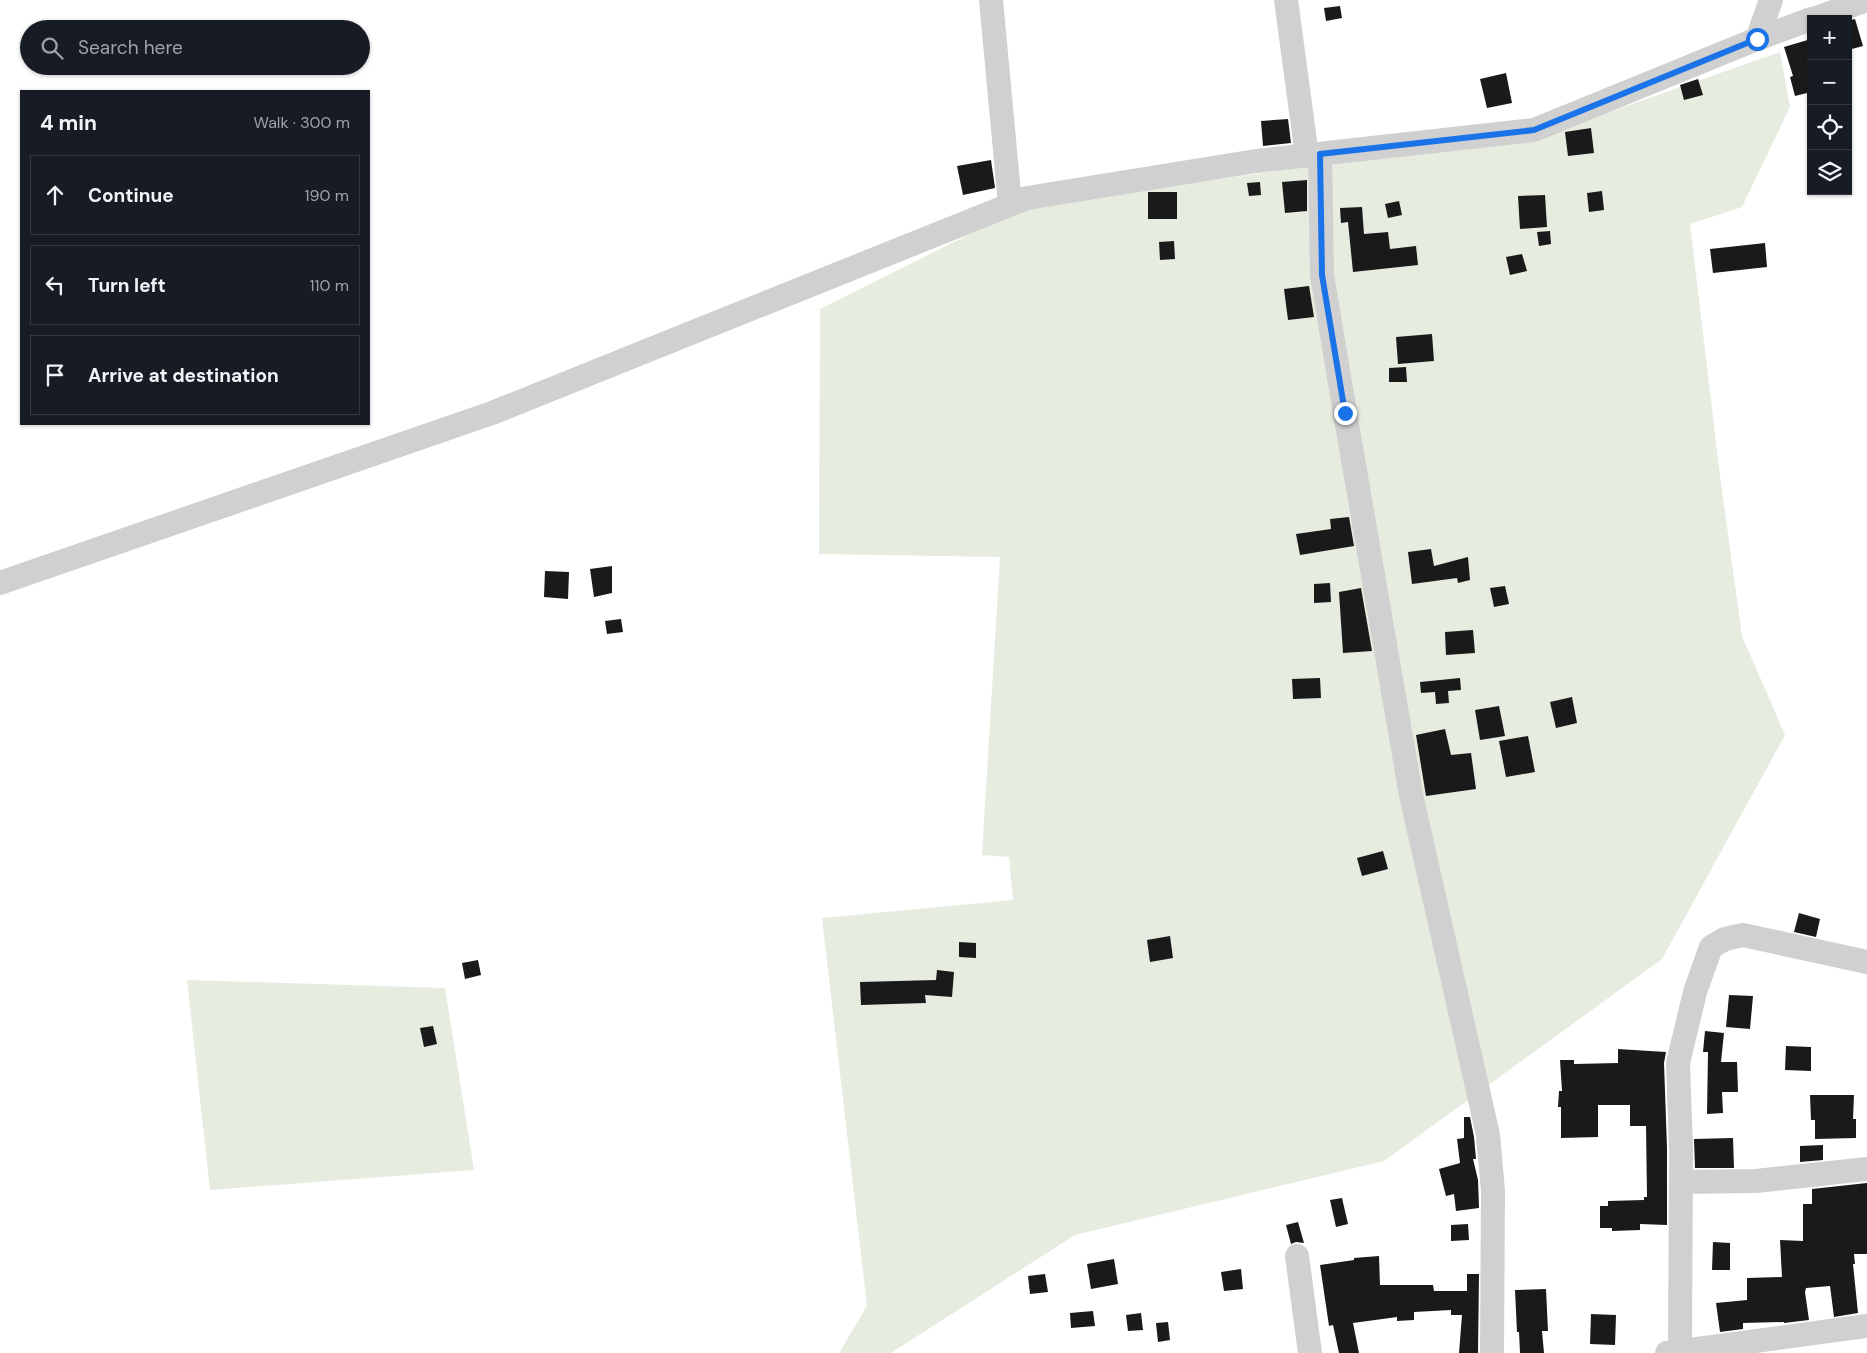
<!DOCTYPE html>
<html lang="en">
<head>
<meta charset="utf-8">
<style>
	:root { --surface:#171b24; --page:#20242c; --text:#f1f3f6; --muted:#9ea1a6; --line:#363941 }
	body { margin:0; font-family:"DM Sans",sans-serif; background:var(--page); color:var(--text) }
	.controls { position:absolute; right:15px; top:15px; display:grid; overflow:hidden; border-radius:0px; box-shadow:0 1px 4px #0004 }
	.controls button { width:45px; height:45px; display:grid; place-items:center; padding:0; border:0; border-bottom:1px solid var(--line); background:var(--surface); color:var(--text); font:25px sans-serif }
	.stop { position:absolute; width:15px; height:15px; margin:-11px; border:4px solid #1a73e8; border-radius:50%; background:#fff }
	.stop.end { background:#1a73e8; border-color:#fff; box-shadow:0 1px 5px #0008 }
	.list { margin:0; padding:0; list-style:none }
	h2 { display:flex; justify-content:space-between; align-items:center; height:65px; margin:0; padding:0 20px; font-size:21px }
	h2 small { font-size:16px; font-weight:400; color:var(--muted) }
	.list li { display:grid; grid-template-columns:32px 1fr auto; gap:15px; align-items:center; box-sizing:border-box; height:80px; margin:0 10px 10px; padding:0 10px; border:1px solid var(--line); border-radius:0px }
	.list b { display:block; font-size:19px; white-space:nowrap }
	.list em { font-size:16px; font-style:normal; color:var(--muted) }
	.icon { flex:none; width:28px; height:28px; fill:none; stroke:currentColor; stroke-width:2; stroke-linecap:round; stroke-linejoin:round }
	.map { position:relative; flex:none; width:1867px; height:1353px; overflow:hidden }
	.search { position:absolute; background:var(--surface); box-shadow:0 1px 4px #0004; left:20px; top:20px; width:350px; height:55px; display:flex; align-items:center; gap:12px; box-sizing:border-box; padding:0 18px; border-radius:28px; color:var(--muted); font-size:19px }
	.panel { position:absolute; background:var(--surface); box-shadow:0 1px 4px #0004; left:20px; top:90px; width:350px; height:335px; border-radius:0px }
	.map>svg:first-child { display:block }
</style>
</head>
<body>
<div class="map">
<svg width="1867" height="1353" viewBox="0 0 1867 1353">
	<rect width="100%" height="100%" fill="#fff"/>
	<g fill="#e6ecdf">
		<path d="M1780,52L1790,107L1742,207L1690,224L1720,476L1742,636L1785,735L1662,959L1384,1161L1075,1235L891,1353H839L867,1306L822,918L1013,900L1009,857L982,855L1000,557L819,554L820,309L1024,207L1311,166L1530,140Z"/>
		<path d="M187,980L445,988L474,1170L210,1190Z"/>
	</g>
	<g fill="#1a1a1a">
		<path d="M1340,6L1342,18L1326,21L1324,8Z"/>
		<path d="M1855,19L1863,46L1848,50V21Z"/>
		<path d="M1811,39V92L1795,96L1790,77L1793,76L1784,47Z"/>
		<path d="M1506,73L1512,103L1487,108L1480,79Z"/>
		<path d="M1698,79L1703,95L1684,100L1680,85Z"/>
		<path d="M1288,119L1291,143L1263,146L1261,121Z"/>
		<path d="M1591,128L1594,153L1568,156L1565,132Z"/>
		<path d="M991,160L995,188L963,195L957,166Z"/>
		<path d="M1307,180V211L1285,213L1282,182Z"/>
		<path d="M1260,182L1261,195L1249,196L1247,183Z"/>
		<path d="M1602,191L1604,210L1589,212L1587,193Z"/>
		<rect x="1148" y="192" width="29" height="27"/>
		<path d="M1545,195L1547,227L1520,229L1518,196Z"/>
		<path d="M1399,201L1402,215L1388,218L1385,204Z"/>
		<path d="M1362,207L1364,234L1388,232L1390,249L1416,246L1418,265L1353,272L1348,222L1341,223L1340,208Z"/>
		<path d="M1550,231L1551,244L1539,246L1537,232Z"/>
		<path d="M1174,241L1175,259L1160,260L1159,242Z"/>
		<path d="M1765,243L1767,267L1713,273L1710,249Z"/>
		<path d="M1522,254L1527,271L1510,275L1506,257Z"/>
		<path d="M1309,286L1314,317L1288,320L1284,289Z"/>
		<path d="M1432,334L1434,361L1398,364L1396,337Z"/>
		<path d="M1406,367L1407,382H1389V368Z"/>
		<path d="M1349,517L1354,546L1300,555L1296,534L1331,529L1330,519Z"/>
		<path d="M1431,549L1434,566L1468,557L1470,580L1458,583L1457,578L1412,584L1408,552Z"/>
		<path d="M612,566V593L594,597L590,569Z"/>
		<path d="M545,571L569,572L568,599L544,597Z"/>
		<path d="M1330,583L1331,602L1314,603V584Z"/>
		<path d="M1505,586L1509,604L1494,607L1490,588Z"/>
		<path d="M1361,588L1372,651L1343,653L1339,592Z"/>
		<path d="M621,619L623,632L607,634L605,621Z"/>
		<path d="M1473,630L1475,653L1446,655L1445,632Z"/>
		<path d="M1320,678L1321,698L1293,699L1292,679Z"/>
		<path d="M1460,678L1461,690L1448,691L1449,703L1436,704L1435,692L1421,693L1420,682Z"/>
		<path d="M1572,697L1577,723L1556,728L1550,702Z"/>
		<path d="M1499,706L1505,736L1480,740L1475,710Z"/>
		<path d="M1445,729L1451,755L1471,753L1476,789L1426,796L1416,735Z"/>
		<path d="M1528,736L1535,772L1506,777L1499,741Z"/>
		<path d="M1383,851L1388,869L1362,876L1357,858Z"/>
		<path d="M1799,913L1820,919L1816,937L1794,932Z"/>
		<path d="M1170,936L1173,958L1150,962L1147,940Z"/>
		<path d="M959,942L976,943V958L959,957Z"/>
		<path d="M478,960L481,975L465,979L462,963Z"/>
		<path d="M937,970L954,972L952,997L925,995L926,1003L861,1005L860,982L936,980Z"/>
		<path d="M1729,995L1753,996L1750,1029L1726,1027Z"/>
		<path d="M433,1026L437,1044L424,1047L420,1028Z"/>
		<path d="M1705,1031L1724,1033L1721,1062H1737L1738,1092H1722L1723,1113L1707,1114L1708,1052H1703Z"/>
		<path d="M1786,1046L1811,1047V1071L1785,1070Z"/>
		<path d="M1618,1049L1666,1052L1664,1063L1667,1148V1225L1640,1224V1230L1612,1231V1228H1600V1206H1608V1201L1644,1200V1197H1647L1646,1126H1630V1105H1598V1137L1561,1138V1107H1558L1559,1091H1562L1560,1060H1574V1064L1618,1063Z"/>
		<path d="M1810,1095H1854L1853,1119H1856V1138L1815,1139V1120H1811Z"/>
		<path d="M1464,1117H1470L1474,1137L1476,1159H1473L1478,1180L1479,1208L1456,1211L1454,1194L1446,1196L1439,1169L1460,1163L1457,1139L1464,1138Z"/>
		<path d="M1733,1138L1734,1168H1695L1694,1139Z"/>
		<path d="M1823,1145V1160L1800,1162V1146Z"/>
		<path d="M1867,1183V1254H1854L1855,1264H1853L1858,1313L1834,1317L1830,1286L1806,1288L1805,1292L1809,1320L1784,1323V1322L1743,1323V1329L1720,1332L1716,1303L1747,1300V1278L1782,1277L1780,1240L1803,1241V1204H1812V1189Z"/>
		<path d="M1342,1198L1348,1224L1336,1227L1330,1200Z"/>
		<path d="M1298,1222L1304,1243L1296,1242L1291,1244L1286,1225Z"/>
		<path d="M1468,1224L1469,1240L1451,1241V1225Z"/>
		<path d="M1713,1242L1730,1243V1270H1712Z"/>
		<path d="M1379,1256L1380,1285H1433L1434,1291H1467V1274H1479L1478,1353H1459L1462,1315H1451V1310L1414,1312V1320L1397,1321V1317L1353,1323L1359,1353H1339L1333,1325L1329,1326L1320,1265L1354,1260V1258Z"/>
		<path d="M1114,1259L1118,1284L1091,1289L1087,1264Z"/>
		<path d="M1241,1269L1243,1289L1224,1291L1221,1272Z"/>
		<path d="M1045,1274L1048,1292L1030,1294L1028,1276Z"/>
		<path d="M1546,1289L1548,1331H1542L1544,1353H1520L1519,1332H1517L1515,1290Z"/>
		<path d="M1093,1311L1095,1326L1071,1328L1070,1313Z"/>
		<path d="M1141,1313L1143,1330L1128,1331L1126,1315Z"/>
		<path d="M1591,1314L1616,1315L1615,1345L1590,1344Z"/>
		<path d="M1168,1322L1170,1340L1158,1342L1156,1323Z"/>
	</g>
	<g fill="none" stroke-linecap="round" stroke-linejoin="round">
		<g stroke="#d0d0d0" stroke-width="24">
			<path d="M991,0L1010,204"/>
			<path d="M1286,0L1307,156"/>
			<path d="M1813,19L1867,0"/>
			<path d="M1757,39L1771,0"/>
			<path d="M1320,154L1322,275L1345,413L1411,795L1488,1135L1493,1191L1492,1353"/>
			<path d="M0,583L492,413L1027,198L1256,161L1534,130L1757,39L1811,19"/>
			<path d="M1681,1182L1756,1181L1867,1169"/>
			<path d="M1297,1256L1310,1353"/>
			<path d="M1667,1353L1867,1326"/>
			<path d="M1680,1353L1681,1148L1678,1063L1695,992L1711,947L1725,939L1743,935L1867,962"/>
		</g>
	</g>
	<g fill="none" stroke-linecap="round" stroke-linejoin="round">
		<path stroke="#1a73e8" stroke-width="6" d="M1345,413L1322,275L1320,154L1534,130L1757,39"/>
	</g>
</svg>
<div class="controls">
<button>+</button>
<button>−</button>
<button><svg class="icon" aria-label="locate" viewBox="0 0 24 24"><circle cx="12" cy="12" r="6"/><path d="M12 2v4M12 18v4M2 12h4M18 12h4"/></svg></button>
<button><svg class="icon" aria-label="layers" viewBox="0 0 24 24"><path d="M12 4l9 5-9 5-9-5zM3 14l9 5 9-5"/></svg></button>
</div>
<div class="stop" style="left:1757px;top:39px"></div>
<div class="stop end" style="left:1345px;top:413px"></div>
<div class="search"><svg class="icon" aria-label="search" viewBox="0 0 24 24"><circle cx="10" cy="10" r="6"/><path d="M15 15l6 6"/></svg>Search here</div>
<section class="panel">
<h2>4 min<small>Walk · 300 m</small></h2>
<ul class="list">
<li><svg class="icon" aria-label="ahead" viewBox="0 0 24 24"><path d="M12 20V5M6 11l6-6 6 6"/></svg><div><b>Continue</b></div><em>190 m</em></li>
<li><svg class="icon" aria-label="left" viewBox="0 0 24 24"><path d="M17 20v-9H6M10 6l-5 5 5 5"/></svg><div><b>Turn left</b></div><em>110 m</em></li>
<li><svg class="icon" aria-label="arrive" viewBox="0 0 24 24"><path d="M6 21V4h12l-3 4 3 4H6"/></svg><div><b>Arrive at destination</b></div></li>
</ul>
</section>
</div>
</body>
</html>
